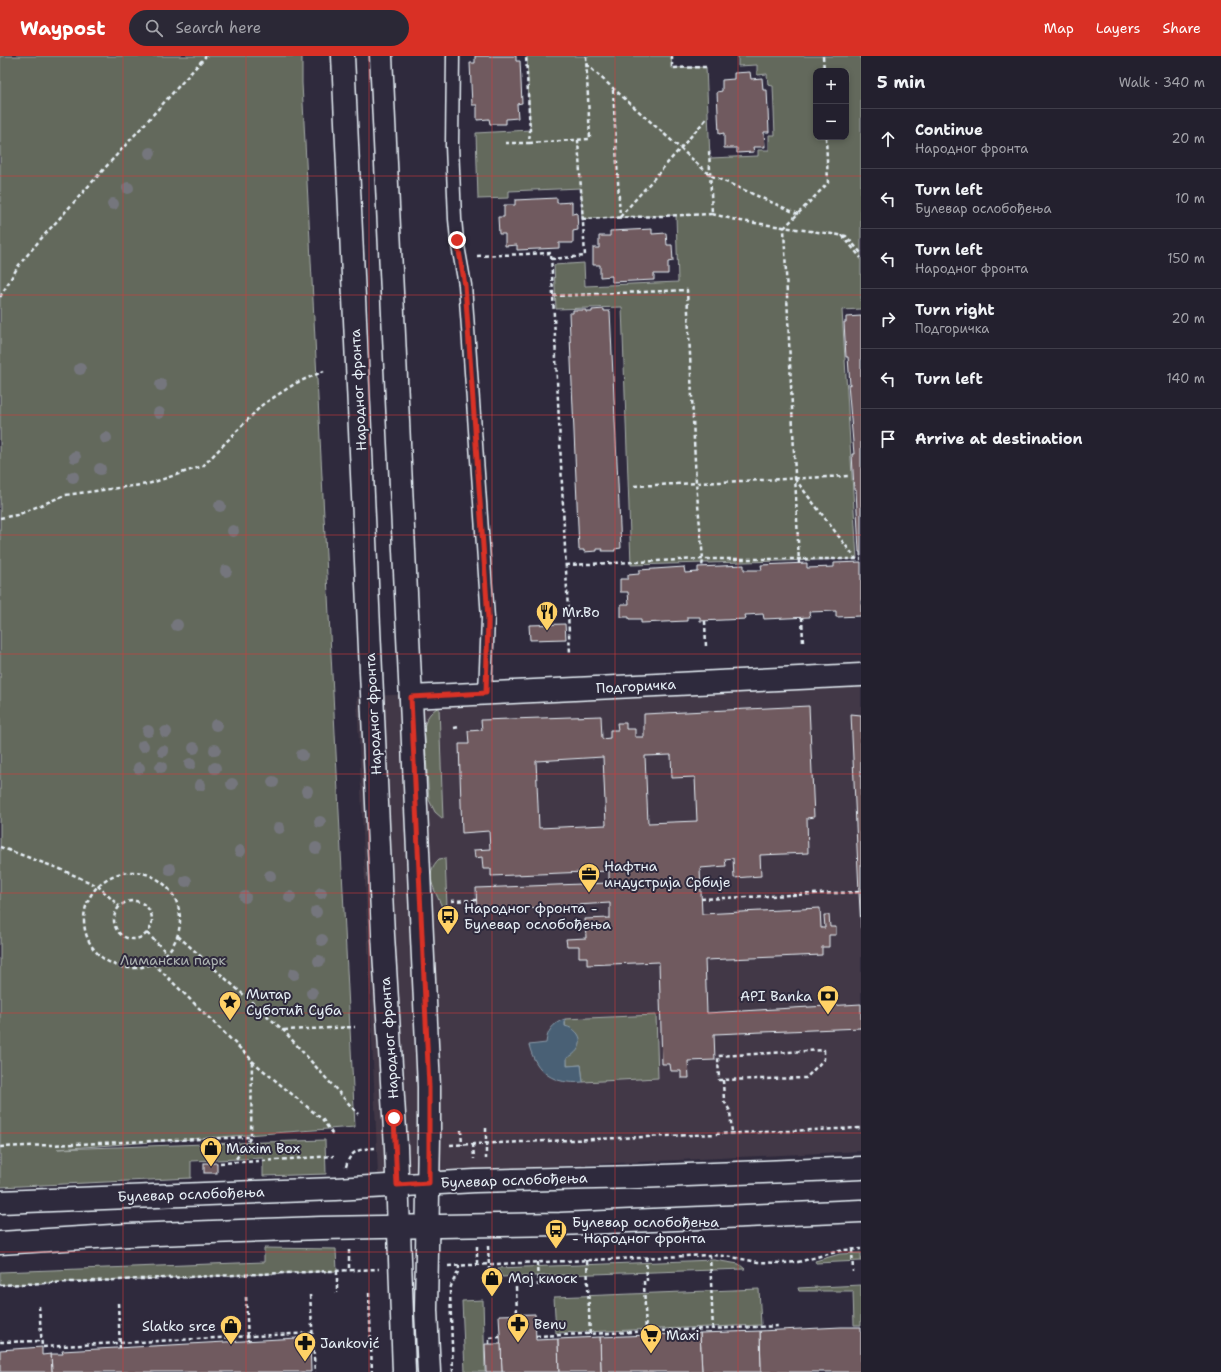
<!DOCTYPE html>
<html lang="en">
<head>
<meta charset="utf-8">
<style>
	:root { --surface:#23202e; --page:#2b2836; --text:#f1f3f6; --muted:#a3a3aa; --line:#403e4a; --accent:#d93025 }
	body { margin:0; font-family:"Shantell Sans",sans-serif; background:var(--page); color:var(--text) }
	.controls { position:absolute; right:12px; top:12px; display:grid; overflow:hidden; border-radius:8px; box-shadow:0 2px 6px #0003 }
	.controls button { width:36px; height:36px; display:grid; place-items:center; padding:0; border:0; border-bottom:1px solid var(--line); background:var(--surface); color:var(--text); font:20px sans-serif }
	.stop { position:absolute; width:12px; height:12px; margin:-9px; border:3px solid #d93025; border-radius:50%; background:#fff }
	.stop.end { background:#d93025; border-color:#fff; box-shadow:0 1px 4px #0008 }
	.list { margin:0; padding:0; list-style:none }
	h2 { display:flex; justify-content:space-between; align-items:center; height:52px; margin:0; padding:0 16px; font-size:17px }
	h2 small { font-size:13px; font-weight:400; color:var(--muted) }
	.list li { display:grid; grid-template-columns:26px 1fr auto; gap:12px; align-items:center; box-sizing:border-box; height:60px; padding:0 16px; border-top:1px solid var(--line) }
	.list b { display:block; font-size:15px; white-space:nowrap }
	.list p { margin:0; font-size:13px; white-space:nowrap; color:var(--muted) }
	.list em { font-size:13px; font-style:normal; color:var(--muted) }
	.icon { flex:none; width:22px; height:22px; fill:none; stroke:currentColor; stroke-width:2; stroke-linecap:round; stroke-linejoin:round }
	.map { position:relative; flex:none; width:861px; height:1316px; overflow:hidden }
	header { display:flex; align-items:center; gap:24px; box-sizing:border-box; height:56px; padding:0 20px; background:var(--accent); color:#fff }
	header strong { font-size:19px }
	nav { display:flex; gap:22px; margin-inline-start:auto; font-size:14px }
	.search { width:280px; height:36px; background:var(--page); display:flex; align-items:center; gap:10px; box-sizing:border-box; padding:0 14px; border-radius:22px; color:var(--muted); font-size:15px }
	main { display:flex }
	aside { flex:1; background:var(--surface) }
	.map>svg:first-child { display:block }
</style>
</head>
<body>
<header>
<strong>Waypost</strong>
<div class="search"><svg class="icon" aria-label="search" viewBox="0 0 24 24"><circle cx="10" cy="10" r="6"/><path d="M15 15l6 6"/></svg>Search here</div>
<nav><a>Map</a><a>Layers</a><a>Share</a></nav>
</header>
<main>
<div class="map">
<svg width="861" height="1316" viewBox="0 0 861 1316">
	<rect width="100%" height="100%" fill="#2f2a3d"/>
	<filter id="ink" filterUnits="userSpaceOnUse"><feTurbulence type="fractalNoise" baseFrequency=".025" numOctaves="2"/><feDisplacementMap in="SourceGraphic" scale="8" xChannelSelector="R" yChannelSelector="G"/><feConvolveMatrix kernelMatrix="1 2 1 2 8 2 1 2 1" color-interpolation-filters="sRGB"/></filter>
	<g filter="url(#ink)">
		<path fill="#423847" d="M861,612V1095L378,1119L357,641Z"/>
		<g fill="#64695c" stroke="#a6adaa" fill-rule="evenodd">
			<path d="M0,0H302V27L355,1071L57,1093L325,1084L326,1118L263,1120V1102L191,1105V1122L0,1131Z"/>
			<path d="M527,0H671L672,12L706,11L710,102L758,100V94H769V79H775L773,30L768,29L767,18L757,19V9L738,10V0H861V253L842,254L857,503L631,509L622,251L556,253L554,209L584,207L585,230L678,226L676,159L582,163L581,132L509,135V142L478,143L476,77L530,74ZM816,15H846V81H816Z"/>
			<path d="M439,651L443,763L435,756L429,744L424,671C427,661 430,656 439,651Z"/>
			<path d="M445,802L447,850L442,851C435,834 423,818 439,803Z"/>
			<path d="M656,959L658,1022L583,1026L581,1009L567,1010L565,963Z"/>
			<path d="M264,1192L336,1193L337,1215L0,1229V1216L264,1206Z"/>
			<path d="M861,1197V1205L816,1207L815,1205L840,1198Z"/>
			<path d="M714,1204L739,1208L745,1213L502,1221L498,1212Z"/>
			<path d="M861,1229V1269H854L853,1235H799L798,1232Z"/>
			<path d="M759,1233L761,1269L556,1277L554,1241Z"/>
			<path d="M483,1244L485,1316H465L462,1245Z"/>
		</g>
		<path fill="#4a6175" stroke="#899ba9" d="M565,963V970C585,975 585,994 567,1002V1010L581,1009L583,1026C554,1029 536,1017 529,989L546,987C547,975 553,967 565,963Z"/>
		<g fill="#705a5f" stroke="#e8f1f8" fill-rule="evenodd">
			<path d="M475,0H516V5H520L522,47L517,48L518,62L506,63V68H490L489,63L477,64V49H472L470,7H475Z"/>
			<path d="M750,16L751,23L762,22L763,34H767L769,76H764L765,91H753L754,96L737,97V92H724V77L719,78L717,36L722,35V24L734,23V17Z"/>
			<path d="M557,142V147L572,146V158L577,157L578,174L573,175V187H559V192L517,194V189L505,190V178H499L498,161H504V149H515V144Z"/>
			<path d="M652,173V178L666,177L667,189H672L673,205L668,206V218H654V224L612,226V220L600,221V209H593V192H599V180H610V175Z"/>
			<path d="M604,253V255H610L621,492L615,493V495H602L603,493H597V495L584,496V494H579L569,257H573V254H586V256H592V254Z"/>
			<path d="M861,260V500H860V496H859L856,433H854L852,398H854L848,328L850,329L848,301H846L844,266H846V261Z"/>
			<path d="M861,506V560L836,561V555L809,556L810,561L764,563L763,558L745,559L746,563L700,565V561H687V565L641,567V563H629V561H621V548H629L628,536H620V523H628V519L639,518V514L684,511L685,517L698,516V511L744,509V514H762L761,509L807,507V512L834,511V507Z"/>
			<path d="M565,568L566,583L530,584L529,569Z"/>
			<path d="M809,650L814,761L807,762L808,797L760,799L761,820L734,822L733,802L725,803L726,810L700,812L702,858L820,852L821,872H825L824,859H829L830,871H836V879H829V891H822V899L705,904L707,957L861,948V972L714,978L715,1004L688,1005L689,1022H681V1015H671L670,1008H662L659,906L587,909V901H579V890H567L566,883L586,882L585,863L610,862V847L477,855L476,832L609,827V815L491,820V813H483L482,801L475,802L474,794L490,793L489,775L462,777L459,688H469L468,675L482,674L481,664L601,660L602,683L610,682V674H618L617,667H626V673H635V681H644V658ZM671,699L672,722L695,721L697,765L648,767L645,700ZM603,701L606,769L539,772L536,705Z"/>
			<path d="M851,658L861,659V872L859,836Z"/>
			<rect x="204" y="1107" width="13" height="10"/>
			<path d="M535,1258L536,1284L558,1283L559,1316H502L499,1259Z"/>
			<path d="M841,1271H861V1316H761L760,1275Z"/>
			<path d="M760,1275L761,1316H702L700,1277Z"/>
			<path d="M700,1277L702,1316H601L600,1281Z"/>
			<path d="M600,1281L601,1316H559L558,1283Z"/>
			<path d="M298,1282V1285H310L311,1316H52L51,1298H63L62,1295Z"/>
			<path d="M485,1288H501L502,1316H486Z"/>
			<path d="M42,1291V1299L51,1298L52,1316H0V1294Z"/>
		</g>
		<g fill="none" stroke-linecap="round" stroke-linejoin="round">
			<g stroke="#e8f1f8" stroke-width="15">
				<path id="lane" d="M453,0L452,89L455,163L457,184L465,229L488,562L485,637"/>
			</g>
			<g stroke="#e8f1f8" stroke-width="25">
				<path id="street" d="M411,641L861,619"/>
			</g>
			<g stroke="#e8f1f8" stroke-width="25">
				<g id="secondary">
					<path d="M343,0L383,879L396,1091L404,1316"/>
					<path d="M381,0L429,1031V1079L426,1254L429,1316"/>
					<path d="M0,1146L335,1133L475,1125L637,1121L861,1112"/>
					<path d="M0,1187L128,1179L321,1172L560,1168L861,1155"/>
				</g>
			</g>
			<g stroke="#e8f1f8" stroke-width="2.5" stroke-dasharray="4 3" stroke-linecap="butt">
				<path d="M672,0V12L706,11"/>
				<path d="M823,0L824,15"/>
				<path d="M586,8L710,119L798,158"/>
				<path d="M613,34L620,161"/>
				<path d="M505,87H529L530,75L526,0"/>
				<path d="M529,87L590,83L586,0"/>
				<path d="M712,158L741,165L846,180L861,197"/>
				<path d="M620,161L708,61"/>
				<path d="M582,163L712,158L709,94"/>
				<path d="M842,179L861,202"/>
				<path d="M477,200L551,197L570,598"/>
				<path d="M551,203L585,200L578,84"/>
				<path d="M553,240L687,234L696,427L703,503L702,511"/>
				<path d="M0,241L19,209L39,185L206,0"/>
				<path d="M795,423L856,503"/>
				<path d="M634,430L848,420"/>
				<path d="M0,462L17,459L65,439L148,428L203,410L262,349L296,327L324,315"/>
				<path d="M799,508L784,172L828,127L826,81"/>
				<path d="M566,509L703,503H861"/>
				<path d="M802,561L803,587"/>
				<path d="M705,565L706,591"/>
				<path d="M454,672L459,671"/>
				<path d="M0,791L60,813L98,830L119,850"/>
				<circle cx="132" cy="864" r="48"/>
				<path d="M701,843L859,836"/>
				<circle cx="133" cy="864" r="19"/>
				<path d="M451,845L476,844"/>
				<path d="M147,877L167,897"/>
				<path d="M178,880L284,975L358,1058"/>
				<path d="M153,907L252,1004L251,1081L234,1106"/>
				<path d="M284,974L355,971"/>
				<path d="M824,994V1003L806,1022L719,1024L718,1000Z"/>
				<path d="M252,1005L323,1064L333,1079"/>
				<path d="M723,1024L724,1045L730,1055L732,1077"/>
				<path d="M486,1072V1103"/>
				<path d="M461,1074L462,1089"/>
				<path d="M473,1088L474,1103"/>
				<path d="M450,1089L861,1072"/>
				<path d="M0,1091L251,1081"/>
				<path d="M220,1107L261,1105L334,1100"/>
				<path d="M346,1111C350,1094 360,1093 375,1092"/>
				<path d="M477,1190V1209"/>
				<path d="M488,1190L490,1232"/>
				<path d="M852,1193L853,1216"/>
				<path d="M349,1194V1215"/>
				<path d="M710,1199L713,1276"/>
				<path d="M646,1201L647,1225"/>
				<path d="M587,1204L590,1281"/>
				<path d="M537,1206L538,1230"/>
				<path d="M448,1210L710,1199L726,1200L758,1206L782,1207L798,1206L843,1194L861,1193"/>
				<path d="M337,1215V1237"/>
				<path d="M644,1225L646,1279"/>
				<path d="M0,1229L379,1213"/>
				<path d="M516,1231L517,1259"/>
				<path d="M369,1237L372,1316"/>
				<path d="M310,1239L315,1316"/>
				<path d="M246,1241L248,1285"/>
				<path d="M118,1247L120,1292"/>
				<path d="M39,1250L42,1291L312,1277"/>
				<path d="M536,1280L780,1270"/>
				<path d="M0,1286L41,1285"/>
				<path d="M489,1288V1282L500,1281"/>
				<path d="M453,1316L450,1235C451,1225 459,1219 459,1210"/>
			</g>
			<use href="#lane" stroke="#2f2a3d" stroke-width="12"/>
			<use href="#street" stroke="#2f2a3d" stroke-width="22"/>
			<use href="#secondary" stroke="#2f2a3d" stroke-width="22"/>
		</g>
		<g fill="#74767d">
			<circle cx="150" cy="97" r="6"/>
			<circle cx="128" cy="132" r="6"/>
			<circle cx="113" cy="148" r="6"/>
			<circle cx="80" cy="313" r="6"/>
			<circle cx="161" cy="329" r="6"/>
			<circle cx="159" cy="357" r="6"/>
			<circle cx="106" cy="382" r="6"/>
			<circle cx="75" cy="401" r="6"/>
			<circle cx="100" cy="413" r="6"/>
			<circle cx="73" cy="421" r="6"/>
			<circle cx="220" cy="450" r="6"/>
			<circle cx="233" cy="475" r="6"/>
			<circle cx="226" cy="515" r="6"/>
			<circle cx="177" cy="569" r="6"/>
			<circle cx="216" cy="669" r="6"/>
			<circle cx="148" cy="675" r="6"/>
			<circle cx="166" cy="676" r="6"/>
			<circle cx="143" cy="690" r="6"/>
			<circle cx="194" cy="692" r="6"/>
			<circle cx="215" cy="694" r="6"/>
			<circle cx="163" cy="695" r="6"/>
			<circle cx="302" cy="699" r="6"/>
			<circle cx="190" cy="708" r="6"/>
			<circle cx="161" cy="711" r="6"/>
			<circle cx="139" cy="712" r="6"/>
			<circle cx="215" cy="712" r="6"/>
			<circle cx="273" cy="726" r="6"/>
			<circle cx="232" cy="728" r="6"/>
			<circle cx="200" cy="729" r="6"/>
			<circle cx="307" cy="735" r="6"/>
			<circle cx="320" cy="766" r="6"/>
			<circle cx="279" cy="772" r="6"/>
			<circle cx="316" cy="792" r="6"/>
			<circle cx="240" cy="795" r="6"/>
			<circle cx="170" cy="813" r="6"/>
			<circle cx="270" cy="820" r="6"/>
			<circle cx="186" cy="825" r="6"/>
			<circle cx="321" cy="837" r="6"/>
			<circle cx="245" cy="841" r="6"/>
			<circle cx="290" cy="841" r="6"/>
			<circle cx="316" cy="856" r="6"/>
			<circle cx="322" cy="884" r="6"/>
			<circle cx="319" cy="905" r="6"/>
			<circle cx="294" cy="918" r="6"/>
			<circle cx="312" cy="937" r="6"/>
		</g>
	</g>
	<g fill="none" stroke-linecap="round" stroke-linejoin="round" filter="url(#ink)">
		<path stroke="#d93025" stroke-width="5" d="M394,1062L397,1129L429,1127V1031L411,641L486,637L488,562L465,229L457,184"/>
	</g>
	<path fill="none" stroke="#d83c3d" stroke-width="1" stroke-opacity="0.55" d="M123,0V1316M246,0V1316M369,0V1316M492,0V1316M615,0V1316M738,0V1316M0,120H861M0,239H861M0,359H861M0,479H861M0,598H861M0,718H861M0,837H861M0,957H861M0,1077H861M0,1196H861"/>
	<defs>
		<g id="restaurant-pin" transform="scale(1.15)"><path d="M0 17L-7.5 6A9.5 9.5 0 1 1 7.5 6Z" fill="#ffd166" stroke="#2f2a3d"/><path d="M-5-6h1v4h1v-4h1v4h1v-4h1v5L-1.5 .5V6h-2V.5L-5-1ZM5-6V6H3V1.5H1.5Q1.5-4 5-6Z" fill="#111"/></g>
		<g id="office-pin" transform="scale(1.15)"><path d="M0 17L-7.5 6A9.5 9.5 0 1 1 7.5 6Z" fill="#ffd166" stroke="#2f2a3d"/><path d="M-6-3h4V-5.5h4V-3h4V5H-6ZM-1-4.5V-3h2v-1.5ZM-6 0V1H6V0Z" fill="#111"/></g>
		<g id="bus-pin" transform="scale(1.15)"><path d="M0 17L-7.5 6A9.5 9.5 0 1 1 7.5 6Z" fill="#ffd166" stroke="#2f2a3d"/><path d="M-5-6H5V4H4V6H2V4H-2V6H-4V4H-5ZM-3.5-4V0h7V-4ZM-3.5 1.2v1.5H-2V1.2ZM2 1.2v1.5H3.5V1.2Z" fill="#111"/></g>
		<g id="bank-pin" transform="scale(1.15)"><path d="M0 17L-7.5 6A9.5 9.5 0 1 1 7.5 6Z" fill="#ffd166" stroke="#2f2a3d"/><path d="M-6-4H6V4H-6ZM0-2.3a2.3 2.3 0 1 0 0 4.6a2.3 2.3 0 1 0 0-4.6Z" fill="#111"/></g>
		<g id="sight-pin" transform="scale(1.15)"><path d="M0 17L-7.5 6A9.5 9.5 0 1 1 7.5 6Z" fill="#ffd166" stroke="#2f2a3d"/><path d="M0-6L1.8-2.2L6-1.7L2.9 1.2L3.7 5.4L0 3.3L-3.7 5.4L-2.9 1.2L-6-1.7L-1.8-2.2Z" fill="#111"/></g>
		<g id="shop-pin" transform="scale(1.15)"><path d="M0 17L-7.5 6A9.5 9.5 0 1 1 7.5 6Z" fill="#ffd166" stroke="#2f2a3d"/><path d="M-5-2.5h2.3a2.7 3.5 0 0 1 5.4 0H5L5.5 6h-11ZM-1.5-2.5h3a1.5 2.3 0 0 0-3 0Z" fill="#111"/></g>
		<g id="pharmacy-pin" transform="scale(1.15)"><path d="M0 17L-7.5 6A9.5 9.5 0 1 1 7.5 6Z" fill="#ffd166" stroke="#2f2a3d"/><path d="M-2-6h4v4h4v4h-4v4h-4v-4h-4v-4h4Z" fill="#111"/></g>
		<g id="supermarket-pin" transform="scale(1.15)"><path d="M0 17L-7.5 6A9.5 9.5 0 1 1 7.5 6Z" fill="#ffd166" stroke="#2f2a3d"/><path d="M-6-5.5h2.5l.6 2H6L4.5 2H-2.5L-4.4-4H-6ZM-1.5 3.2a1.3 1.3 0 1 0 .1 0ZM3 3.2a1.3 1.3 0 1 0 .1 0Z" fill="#111"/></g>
	</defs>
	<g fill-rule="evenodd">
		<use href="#restaurant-pin" x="547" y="556"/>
		<use href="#office-pin" x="589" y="818"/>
		<use href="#bus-pin" x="448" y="860"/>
		<use href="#bank-pin" x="828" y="940"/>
		<use href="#sight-pin" x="230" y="946"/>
		<use href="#shop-pin" x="211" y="1092"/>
		<use href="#bus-pin" x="556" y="1174"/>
		<use href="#shop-pin" x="492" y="1222"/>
		<use href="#pharmacy-pin" x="518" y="1268"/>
		<use href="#shop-pin" x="231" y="1270"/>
		<use href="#supermarket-pin" x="651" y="1279"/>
		<use href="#pharmacy-pin" x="305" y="1287"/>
	</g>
	<g text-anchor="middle" stroke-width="4" stroke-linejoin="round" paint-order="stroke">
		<g font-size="14" fill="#e8f1f8" stroke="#2f2a3d">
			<text transform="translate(358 334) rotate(-93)" y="5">Народног фронта</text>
			<text transform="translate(636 630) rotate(-3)" y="5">Подгоричка</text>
			<text transform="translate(373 658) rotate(-93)" y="5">Народног фронта</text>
			<text transform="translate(389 982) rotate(-94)" y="5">Народног фронта</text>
			<text transform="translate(514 1124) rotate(-2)" y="5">Булевар ослобођења</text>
			<text transform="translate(191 1138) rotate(-2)" y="5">Булевар ослобођења</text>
		</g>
		<g font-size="14" fill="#e8f1f8" stroke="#2f2a3d" text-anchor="start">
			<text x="562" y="561">Mr.Bo</text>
			<text x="604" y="815">Нафтна<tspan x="604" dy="16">индустрија Србије</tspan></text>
			<text x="464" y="857">Народног фронта -<tspan x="464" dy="16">Булевар ослобођења</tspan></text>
			<text x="246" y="943">Митар<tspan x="246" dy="16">Суботић Суба</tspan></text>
			<text x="812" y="945" text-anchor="end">API Banka</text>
			<text x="226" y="1097">Maxim Box</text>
			<text x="572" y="1171">Булевар ослобођења<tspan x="572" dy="16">- Народног фронта</tspan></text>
			<text x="508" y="1227">Мој киоск</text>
			<text x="534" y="1273">Benu</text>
			<text x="216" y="1275" text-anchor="end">Slatko srce</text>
			<text x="666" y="1284">Maxi</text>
			<text x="320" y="1292">Janković</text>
		</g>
		<g font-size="14" fill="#adb4b2" stroke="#2f2a3d">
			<text x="173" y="909">Лимански парк</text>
		</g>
	</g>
</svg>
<div class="controls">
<button>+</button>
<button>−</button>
</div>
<div class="stop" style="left:394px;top:1062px"></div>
<div class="stop end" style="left:457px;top:184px"></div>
</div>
<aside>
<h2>5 min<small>Walk · 340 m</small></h2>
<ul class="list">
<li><svg class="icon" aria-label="ahead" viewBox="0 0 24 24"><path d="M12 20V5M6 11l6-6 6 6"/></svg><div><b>Continue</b><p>Народног фронта</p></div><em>20 m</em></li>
<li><svg class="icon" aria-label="left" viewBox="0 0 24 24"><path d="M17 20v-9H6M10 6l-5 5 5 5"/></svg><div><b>Turn left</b><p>Булевар ослобођења</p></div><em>10 m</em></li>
<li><svg class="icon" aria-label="left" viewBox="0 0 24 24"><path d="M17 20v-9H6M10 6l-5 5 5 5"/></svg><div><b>Turn left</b><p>Народног фронта</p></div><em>150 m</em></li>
<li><svg class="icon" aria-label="right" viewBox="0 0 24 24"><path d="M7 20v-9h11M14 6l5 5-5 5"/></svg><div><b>Turn right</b><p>Подгоричка</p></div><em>20 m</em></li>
<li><svg class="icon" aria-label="left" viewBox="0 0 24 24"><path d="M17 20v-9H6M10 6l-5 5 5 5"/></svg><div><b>Turn left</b></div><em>140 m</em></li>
<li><svg class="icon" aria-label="arrive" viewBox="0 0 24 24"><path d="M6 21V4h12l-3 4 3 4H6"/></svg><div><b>Arrive at destination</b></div></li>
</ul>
</aside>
</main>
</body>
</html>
